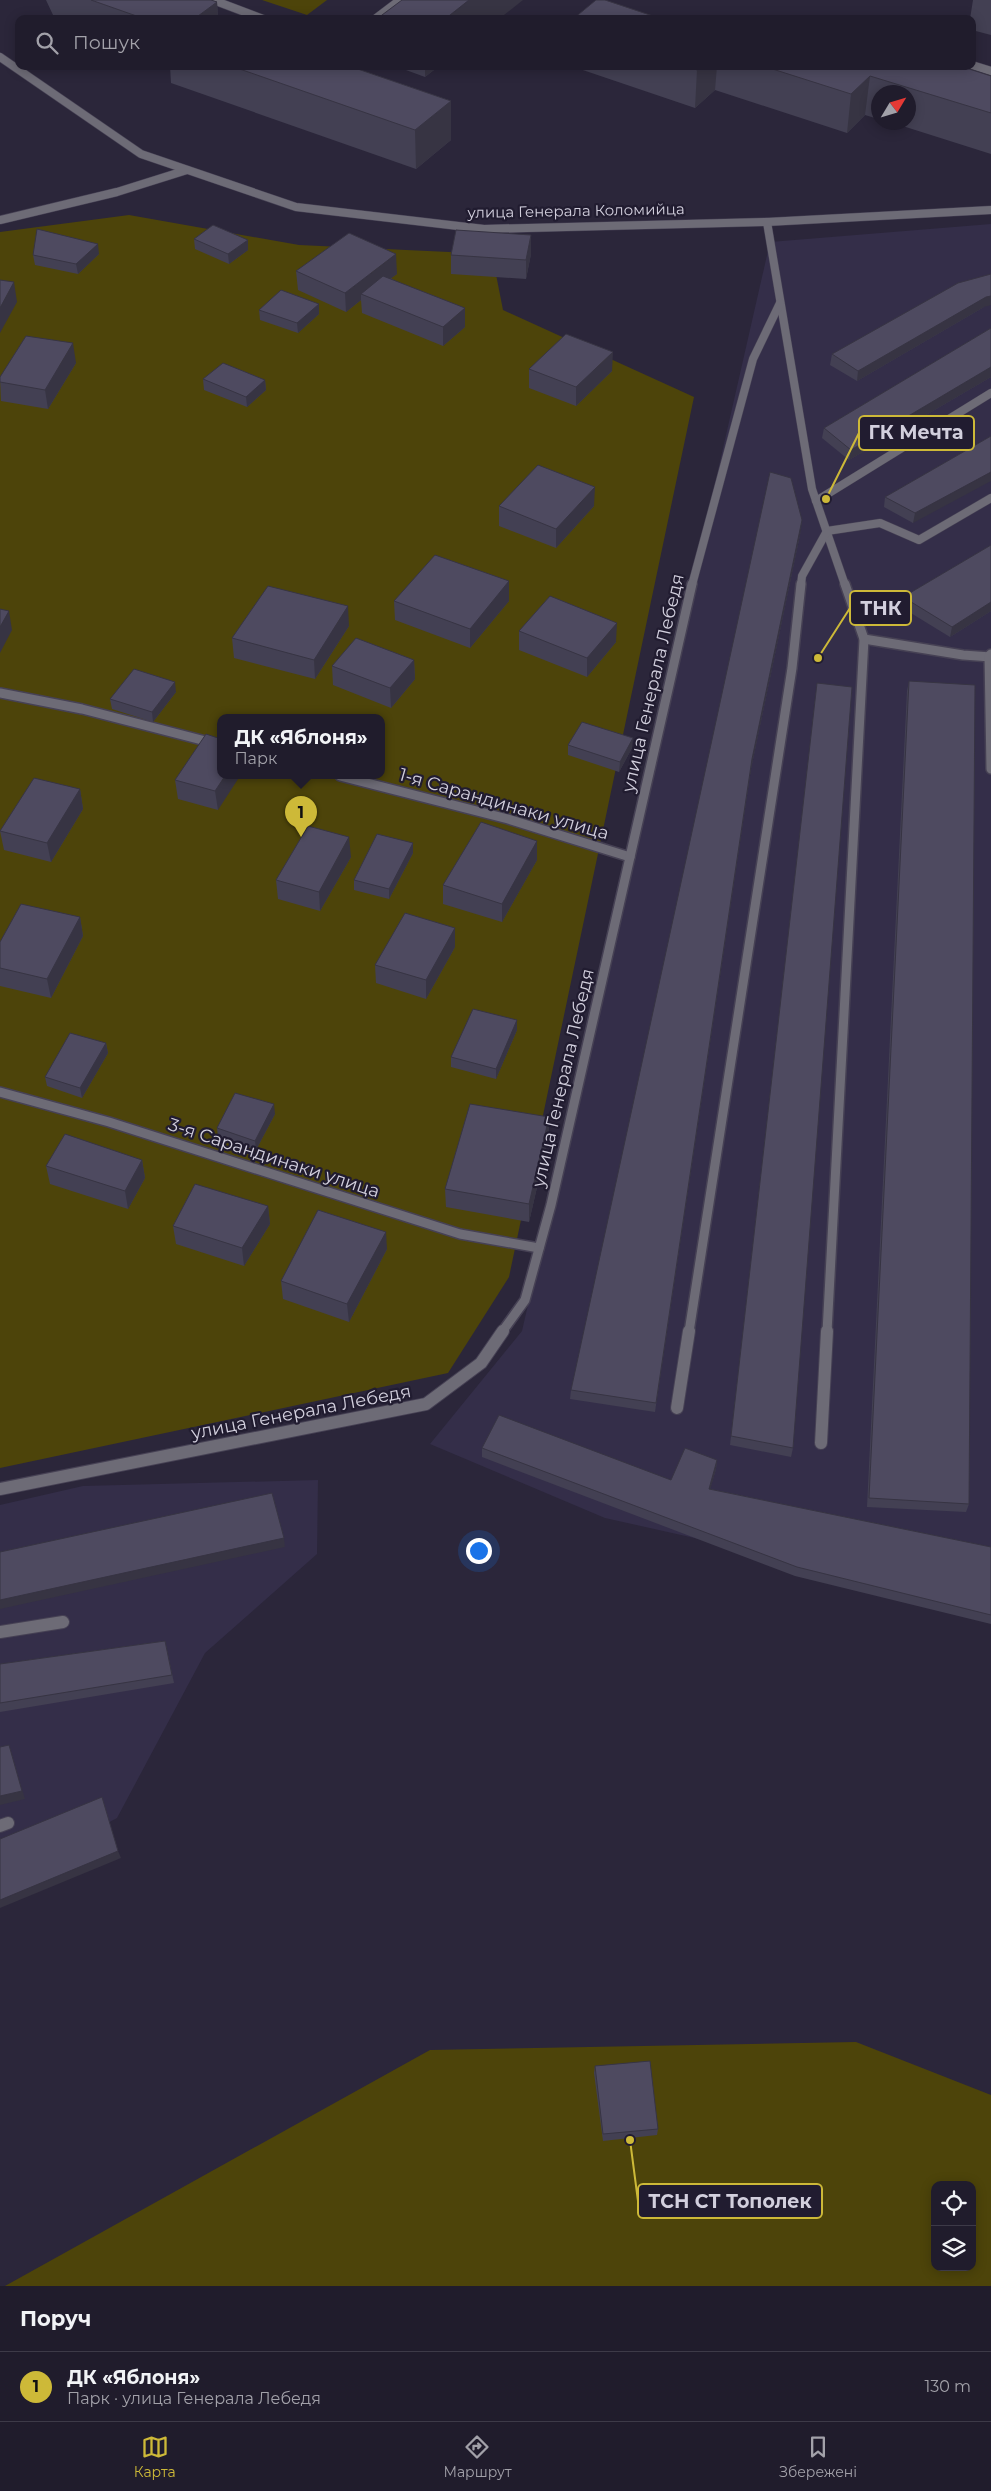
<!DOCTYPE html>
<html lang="uk">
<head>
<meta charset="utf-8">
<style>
	:root { --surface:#201c2c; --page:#282534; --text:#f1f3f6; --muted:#a2a1a9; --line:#3d3a48; --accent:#cdb938 }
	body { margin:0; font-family:Montserrat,sans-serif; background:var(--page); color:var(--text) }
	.controls { position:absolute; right:15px; bottom:15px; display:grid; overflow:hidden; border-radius:10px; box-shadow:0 2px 12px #0003 }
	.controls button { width:45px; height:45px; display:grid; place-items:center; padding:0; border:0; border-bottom:1px solid var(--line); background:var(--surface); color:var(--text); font:25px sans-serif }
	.compass { position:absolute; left:871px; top:85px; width:45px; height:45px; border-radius:50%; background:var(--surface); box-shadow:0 2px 12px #0003; rotate:52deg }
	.you { position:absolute; left:478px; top:1550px; width:18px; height:18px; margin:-12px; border:4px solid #fff; border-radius:50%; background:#1a73e8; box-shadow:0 0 0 8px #1a73e833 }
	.badge { display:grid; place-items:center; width:32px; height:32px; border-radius:50%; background:var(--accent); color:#111; font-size:16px; font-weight:700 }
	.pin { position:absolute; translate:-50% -41px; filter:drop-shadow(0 1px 2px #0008) }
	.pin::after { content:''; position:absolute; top:26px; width:18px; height:15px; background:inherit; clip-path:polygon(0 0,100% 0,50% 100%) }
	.popup { position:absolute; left:217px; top:714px; width:168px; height:65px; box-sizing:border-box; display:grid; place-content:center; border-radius:10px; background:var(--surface); filter:drop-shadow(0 1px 4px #0005); font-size:16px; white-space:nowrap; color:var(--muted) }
	.popup b { font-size:19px; color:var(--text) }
	.popup::after { content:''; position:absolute; left:50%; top:100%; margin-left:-10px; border:10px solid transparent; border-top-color:var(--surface) }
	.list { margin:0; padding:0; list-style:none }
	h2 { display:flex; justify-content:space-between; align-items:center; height:65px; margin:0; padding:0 20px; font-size:21px }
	h2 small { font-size:16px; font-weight:400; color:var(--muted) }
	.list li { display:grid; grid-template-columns:32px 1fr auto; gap:15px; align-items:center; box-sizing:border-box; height:70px; padding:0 20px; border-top:1px solid var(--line) }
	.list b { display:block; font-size:19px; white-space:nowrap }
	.list p { margin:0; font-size:16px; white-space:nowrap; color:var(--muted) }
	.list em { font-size:16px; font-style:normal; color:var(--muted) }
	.icon { flex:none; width:28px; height:28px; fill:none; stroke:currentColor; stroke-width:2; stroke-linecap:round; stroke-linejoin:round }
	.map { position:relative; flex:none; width:991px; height:2286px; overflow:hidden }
	.search { position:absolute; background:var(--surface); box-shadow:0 2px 12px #0003; left:15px; right:15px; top:15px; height:55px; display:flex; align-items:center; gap:12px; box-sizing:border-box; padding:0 18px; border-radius:10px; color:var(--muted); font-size:19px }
	.sheet { height:135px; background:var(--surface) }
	nav { display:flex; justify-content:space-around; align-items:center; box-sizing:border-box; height:70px; border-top:1px solid var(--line); background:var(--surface); font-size:14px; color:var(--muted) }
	nav a { display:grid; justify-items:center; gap:2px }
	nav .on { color:var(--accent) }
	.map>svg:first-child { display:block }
</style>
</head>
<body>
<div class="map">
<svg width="991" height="2286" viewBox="0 0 991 2286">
	<rect width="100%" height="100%" fill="#2b263a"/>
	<g fill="#342e49">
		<path d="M991,224V1604L605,1518L430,1444L522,1331L770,242Z"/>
		<path d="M318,1480L317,1554L205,1653L117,1818L0,1880V1505L83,1486Z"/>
	</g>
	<g fill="#4d440a" fill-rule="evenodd">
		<path d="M262,0H327L307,15Z"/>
		<path d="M129,215L299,245L492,254L503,310L694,397L509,1277L448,1373L0,1468V232ZM221,718H381V776H221Z"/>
		<path d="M856,2042L991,2095V2286H5L430,2050ZM935,2185H972V2267H935Z"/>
	</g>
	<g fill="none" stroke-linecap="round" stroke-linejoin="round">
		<g stroke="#464154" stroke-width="9">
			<g id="service-far2">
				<path d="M213,0L263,19"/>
				<path d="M375,19L400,0"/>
				<path d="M972,65L991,71"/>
				<path d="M0,220L117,192L187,170"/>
				<path d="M767,222L812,489L845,585"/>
				<path d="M816,501L991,393"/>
				<path d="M801,585L802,576L827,531L880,523L919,540L991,498"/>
			</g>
		</g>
		<g stroke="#464154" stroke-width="12">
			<g id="service-far1">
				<path d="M864,639L963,655L991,657"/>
				<path d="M991,654L989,656L991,769"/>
				<path d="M0,693L82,709L221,745"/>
				<path d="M340,776L508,819L630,857"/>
				<path d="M0,1092L109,1122L460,1234L539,1248"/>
				<path d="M689,1332L792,668L801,584"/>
				<path d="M827,1332L864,639L845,584"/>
			</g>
		</g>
		<g stroke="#464154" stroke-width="14">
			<g id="service">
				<path d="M677,1408L689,1331"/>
				<path d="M821,1443L827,1331"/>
				<path d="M0,1632L63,1622"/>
				<path d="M0,1826L8,1823"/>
			</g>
		</g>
		<g stroke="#464154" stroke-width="9">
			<g id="minor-far2">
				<path d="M0,57L141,154L296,207L484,229L767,222L991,210"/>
				<path d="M692,585L753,359L780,303"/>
			</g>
		</g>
		<g stroke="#464154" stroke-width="12">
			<path id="minor-far1" d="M502,1332L525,1300L551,1205L692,584"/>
		</g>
		<g stroke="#464154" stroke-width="14">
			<path id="minor" d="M0,1489L426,1404L481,1363L503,1331"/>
		</g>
		<use href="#service-far2" stroke="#6d6b76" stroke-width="8"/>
		<use href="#service-far1" stroke="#6d6b76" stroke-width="9"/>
		<use href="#service" stroke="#6d6b76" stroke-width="12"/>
		<use href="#minor-far2" stroke="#6d6b76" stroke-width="8"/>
		<use href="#minor-far1" stroke="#6d6b76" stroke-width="9"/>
		<use href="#minor" stroke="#6d6b76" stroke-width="12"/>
	</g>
	<g fill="#434053">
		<path d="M46,0H211L217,2L218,19H59L53,15Z"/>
		<path d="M973,0H991V35L972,30V19H970Z"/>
		<path d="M170,66H349L451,101V140L416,169L171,83Z"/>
		<path d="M395,66H439L425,77Z"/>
		<path d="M571,66H960L991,76V154L890,122H908V92H878V119L865,115L847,133L715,90L695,108Z"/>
		<path d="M531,235V254L526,279L451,274V255Z"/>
		<path d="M194,239L248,240V250L229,264L195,249Z"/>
		<path d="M99,254L78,274L35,265L33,255Z"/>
		<path d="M296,271L397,274L391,278L465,327L443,346L362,313L361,300L346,312L298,290Z"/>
		<path d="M319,304V314L298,333L260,320L259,310Z"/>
		<path d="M984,307L857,381L830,365L832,354Z"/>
		<path d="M991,328V377L849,460L822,438L824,428Z"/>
		<path d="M76,363L48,409L1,401L0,377Z"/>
		<path d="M529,369L612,371L576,406L529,388Z"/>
		<path d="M203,379L265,380L266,390L247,407L204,390Z"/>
		<path d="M991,436L913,523L884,507L885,497Z"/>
		<path d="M499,506H594L556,548L499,526Z"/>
		<path d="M801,530L751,769L655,1412L570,1399L571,1390Z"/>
		<path d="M991,545V611L950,637L901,607L903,597Z"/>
		<path d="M509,581V601L470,648L395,620L394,601Z"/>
		<path d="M349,626L315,679L234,658L232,638Z"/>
		<path d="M519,631L616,642L587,677L519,650Z"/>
		<path d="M414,660L415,679L391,708L333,685L332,666Z"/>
		<path d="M909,681L969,1504L966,1512L867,1507L907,691Z"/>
		<path d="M817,683L793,1448L791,1457L730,1445Z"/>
		<path d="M176,692L153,722L112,709L110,699Z"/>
		<path d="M221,739L218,810L178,799L175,780Z"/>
		<path d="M568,745L632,748L619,772L568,755Z"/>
		<path d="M80,789L83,809L51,862L4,850L0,831Z"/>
		<path d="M413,843V853L389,899L354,890V880Z"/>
		<path d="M351,857L320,911L278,899L276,880Z"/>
		<path d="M537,860L502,922L443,904V885Z"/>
		<path d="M80,917L83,936L51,998L0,986V942Z"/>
		<path d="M455,947L426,999L376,983L375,965Z"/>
		<path d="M517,1020V1030L496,1079L451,1067V1057Z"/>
		<path d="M106,1043L108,1053L82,1098L47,1086L45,1077Z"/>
		<path d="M275,1114L256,1150L218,1138L217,1128Z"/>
		<path d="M549,1135L529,1222L446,1207L445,1189Z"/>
		<path d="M142,1160L145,1178L128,1209L50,1184L46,1166Z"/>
		<path d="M268,1206L270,1224L244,1266L176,1244L173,1226Z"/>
		<path d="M387,1249L349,1322L283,1299L281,1281Z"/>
		<path d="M482,1448L671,1480L717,1460L716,1469L710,1489L991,1547V1624L795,1576L482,1457Z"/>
		<path d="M165,1641L174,1683L0,1712V1664Z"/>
		<path d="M595,2066L658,2129L657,2135L603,2141L594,2073Z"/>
	</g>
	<g fill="#373443">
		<path d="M469,0H523L499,19H445Z"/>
		<path d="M217,2L218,19H194Z"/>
		<path d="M425,66H439L425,77Z"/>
		<path d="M701,66H717L715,90L695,108L697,70Z"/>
		<path d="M870,76L865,115L847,133L851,94Z"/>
		<path d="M451,101V140L416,169L415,130Z"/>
		<path d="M531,235V254L526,279V260Z"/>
		<path d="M248,240V250L229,264L228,254Z"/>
		<path d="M98,244L99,254L78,274L76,264Z"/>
		<path d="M396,254L397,274L367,296L361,294V300L346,312L345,293Z"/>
		<path d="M14,282L17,302L0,333V308Z"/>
		<path d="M991,296V305L984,307L857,381L858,371L986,297Z"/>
		<path d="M319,304V314L298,333L297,323Z"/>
		<path d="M465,308V327L443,346V327Z"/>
		<path d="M73,343L76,363L48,409L45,390Z"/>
		<path d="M613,352L612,371L576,406V387Z"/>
		<path d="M991,367V377L849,460L851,450Z"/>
		<path d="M265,380L266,390L247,407L246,397Z"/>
		<path d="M991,472V481L913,523L915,513Z"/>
		<path d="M595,487L594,506L556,548V529Z"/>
		<path d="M802,520L801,530L751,769L655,1412L752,759Z"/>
		<path d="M509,581V601L470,648V629Z"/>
		<path d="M991,602V611L950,637L952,627Z"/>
		<path d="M348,606L349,626L315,679L314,660Z"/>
		<path d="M9,611L12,630L0,653V627Z"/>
		<path d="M617,623L616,642L587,677V658Z"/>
		<path d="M414,660L415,679L391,708L390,688Z"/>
		<path d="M175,682L176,692L153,722L152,712Z"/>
		<path d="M633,738L632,748L619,772L620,762Z"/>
		<path d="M225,776H240L218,810L215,791Z"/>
		<path d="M80,789L83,809L51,862L47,843Z"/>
		<path d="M349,837L351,857L320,911L319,892Z"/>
		<path d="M537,841V860L502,922V904Z"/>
		<path d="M413,843V853L389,899V889Z"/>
		<path d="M80,917L83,936L51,998L47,979Z"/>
		<path d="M455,928V947L426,999V980Z"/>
		<path d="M517,1020V1030L496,1079V1069Z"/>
		<path d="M106,1043L108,1053L82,1098L80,1088Z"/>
		<path d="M274,1104L275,1114L256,1150L255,1141Z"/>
		<path d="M549,1117V1135L529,1222V1204Z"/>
		<path d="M142,1160L145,1178L128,1209L125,1191Z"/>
		<path d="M268,1206L270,1224L244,1266L242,1248Z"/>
		<path d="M386,1232L387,1249L349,1322L347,1304Z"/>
		<path d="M717,1460L716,1469L708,1498L709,1489Z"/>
		<path d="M284,1538L285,1547L0,1609V1600Z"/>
		<path d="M11,1753L25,1799L0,1805V1796Z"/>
		<path d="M118,1851L121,1858L0,1908V1900Z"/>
	</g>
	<g fill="#4e4a60" stroke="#373443">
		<path d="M91,0H211L217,2L194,19H145Z"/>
		<path d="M402,0H469L445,19L378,18Z"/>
		<path d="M596,0H605L662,19H573Z"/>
		<path d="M231,66H349L451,101L415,130Z"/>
		<path d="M688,66H701L697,70Z"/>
		<path d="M763,66H960L991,76V113L870,76L851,94Z"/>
		<path d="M213,225L248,240L228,254L194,239Z"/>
		<path d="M37,229L98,244L76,264L33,255Z"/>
		<path d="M456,230L531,235L526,260L451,255Z"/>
		<path d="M349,233L396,254L345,293L296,271Z"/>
		<path d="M991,274V296L986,297L858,371L832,354L958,283Z"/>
		<path d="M383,276L465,308L443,327L361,294Z"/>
		<path d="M0,280L14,282L0,308Z"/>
		<path d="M281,290L319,304L297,323L259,310Z"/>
		<path d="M991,328V367L851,450L824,428Z"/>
		<path d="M566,334L613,352L576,387L529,369Z"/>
		<path d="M26,336L73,343L45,390L0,382V377Z"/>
		<path d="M223,363L265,380L246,397L203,379Z"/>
		<path d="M991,436V472L915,513L885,497Z"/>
		<path d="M538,465L595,487L556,529L499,506Z"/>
		<path d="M770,472L791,478L802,520L752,759L656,1403L571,1390Z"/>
		<path d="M991,545V602L952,627L903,597Z"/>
		<path d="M435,555L509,581L470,629L394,601Z"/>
		<path d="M268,586L348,606L314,660L232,638Z"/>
		<path d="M550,596L617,623L587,658L519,631Z"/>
		<path d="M0,609L9,611L0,627Z"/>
		<path d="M356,638L414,660L390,688L332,666Z"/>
		<path d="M134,669L175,682L152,712L110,699Z"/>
		<path d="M909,681L975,685L969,1504L869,1498Z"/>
		<path d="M817,683L852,687L793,1448L731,1436Z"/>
		<path d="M582,722L633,738L620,762L568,745Z"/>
		<path d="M206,734L221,739V776H225L215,791L175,780Z"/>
		<path d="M34,778L80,789L47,843L0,831Z"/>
		<path d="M481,822L537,841L502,904L443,885Z"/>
		<path d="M308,826L349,837L319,892L276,880Z"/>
		<path d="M377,834L413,843L389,889L354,880Z"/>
		<path d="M21,904L80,917L47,979L0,968V942Z"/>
		<path d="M405,913L455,928L426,980L375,965Z"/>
		<path d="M473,1009L517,1020L496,1069L451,1057Z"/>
		<path d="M70,1033L106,1043L80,1088L45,1077Z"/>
		<path d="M235,1093L274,1104L255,1141L217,1128Z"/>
		<path d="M470,1104L549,1117L529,1204L445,1189Z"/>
		<path d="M65,1134L142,1160L125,1191L46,1166Z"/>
		<path d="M195,1184L268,1206L242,1248L173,1226Z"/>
		<path d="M318,1210L386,1232L347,1304L281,1281Z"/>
		<path d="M499,1415L671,1480L685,1448L717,1460L709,1489L991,1547V1615L797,1567L482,1448Z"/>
		<path d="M272,1493L284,1538L0,1600V1552Z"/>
		<path d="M165,1641L172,1675L0,1703V1664Z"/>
		<path d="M9,1745L22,1791L0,1796V1747Z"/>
		<path d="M102,1797L118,1851L0,1900V1839Z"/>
		<path d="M650,2061L658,2129L603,2134L595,2066Z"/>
	</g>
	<g text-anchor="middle" stroke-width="4.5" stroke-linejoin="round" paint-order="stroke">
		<g font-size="15" fill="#d2cfdd" stroke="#211c30">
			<text transform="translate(576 211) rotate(-1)" y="5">улица Генерала Коломийца</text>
		</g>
		<g font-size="18" fill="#d2cfdd" stroke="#211c30">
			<text transform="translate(653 683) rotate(-77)" y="6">улица Генерала Лебедя</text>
			<text transform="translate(504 804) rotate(16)" y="6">1-я Сарандинаки улица</text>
			<text transform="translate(563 1078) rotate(-77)" y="6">улица Генерала Лебедя</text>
			<text transform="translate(274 1158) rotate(18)" y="6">3-я Сарандинаки улица</text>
			<text transform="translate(301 1412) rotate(-11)" y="6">улица Генерала Лебедя</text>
		</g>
	</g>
	<path fill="none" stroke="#cdb938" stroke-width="2" d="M826 499L859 433M818 658L850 608M630 2140L638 2201"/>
	<g fill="#cdb938" stroke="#211c30" stroke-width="2">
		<circle cx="826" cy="499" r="5"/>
		<circle cx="818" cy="658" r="5"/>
		<circle cx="630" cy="2140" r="5"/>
	</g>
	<g fill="#211c30" stroke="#cdb938" stroke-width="2">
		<rect x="859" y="416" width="115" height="34" rx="5"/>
		<rect x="850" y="591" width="61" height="34" rx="5"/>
		<rect x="638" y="2184" width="184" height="34" rx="5"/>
	</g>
	<g font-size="19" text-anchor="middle" font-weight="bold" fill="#d2cfdd">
		<text x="916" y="439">ГК Мечта</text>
		<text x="881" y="615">ТНК</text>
		<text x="730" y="2208">ТСН СТ Тополек</text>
	</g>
</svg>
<div class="controls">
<button><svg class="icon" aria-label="locate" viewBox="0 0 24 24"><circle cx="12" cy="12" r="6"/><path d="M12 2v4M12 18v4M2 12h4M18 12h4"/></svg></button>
<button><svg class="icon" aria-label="layers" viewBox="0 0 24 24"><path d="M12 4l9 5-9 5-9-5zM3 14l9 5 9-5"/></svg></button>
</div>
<svg class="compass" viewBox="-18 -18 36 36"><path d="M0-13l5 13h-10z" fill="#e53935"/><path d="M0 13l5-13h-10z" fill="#a2a1a9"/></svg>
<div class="you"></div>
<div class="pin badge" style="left:301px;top:837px">1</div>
<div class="popup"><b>ДК «Яблоня»</b>Парк</div>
<div class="search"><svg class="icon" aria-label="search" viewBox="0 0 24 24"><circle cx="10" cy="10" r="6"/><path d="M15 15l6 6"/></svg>Пошук</div>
</div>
<section class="sheet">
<h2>Поруч<small></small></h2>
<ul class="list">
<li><span class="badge">1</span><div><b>ДК «Яблоня»</b><p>Парк · улица Генерала Лебедя</p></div><em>130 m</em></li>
</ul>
</section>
<nav>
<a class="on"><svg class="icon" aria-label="map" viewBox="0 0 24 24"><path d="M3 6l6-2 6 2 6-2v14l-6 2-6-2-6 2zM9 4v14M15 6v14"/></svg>Карта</a>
<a><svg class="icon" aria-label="directions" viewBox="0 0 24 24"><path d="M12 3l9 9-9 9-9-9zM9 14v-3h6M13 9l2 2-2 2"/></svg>Маршрут</a>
<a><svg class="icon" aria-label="saved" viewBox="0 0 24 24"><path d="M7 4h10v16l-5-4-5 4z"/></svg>Збережені</a>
</nav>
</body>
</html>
